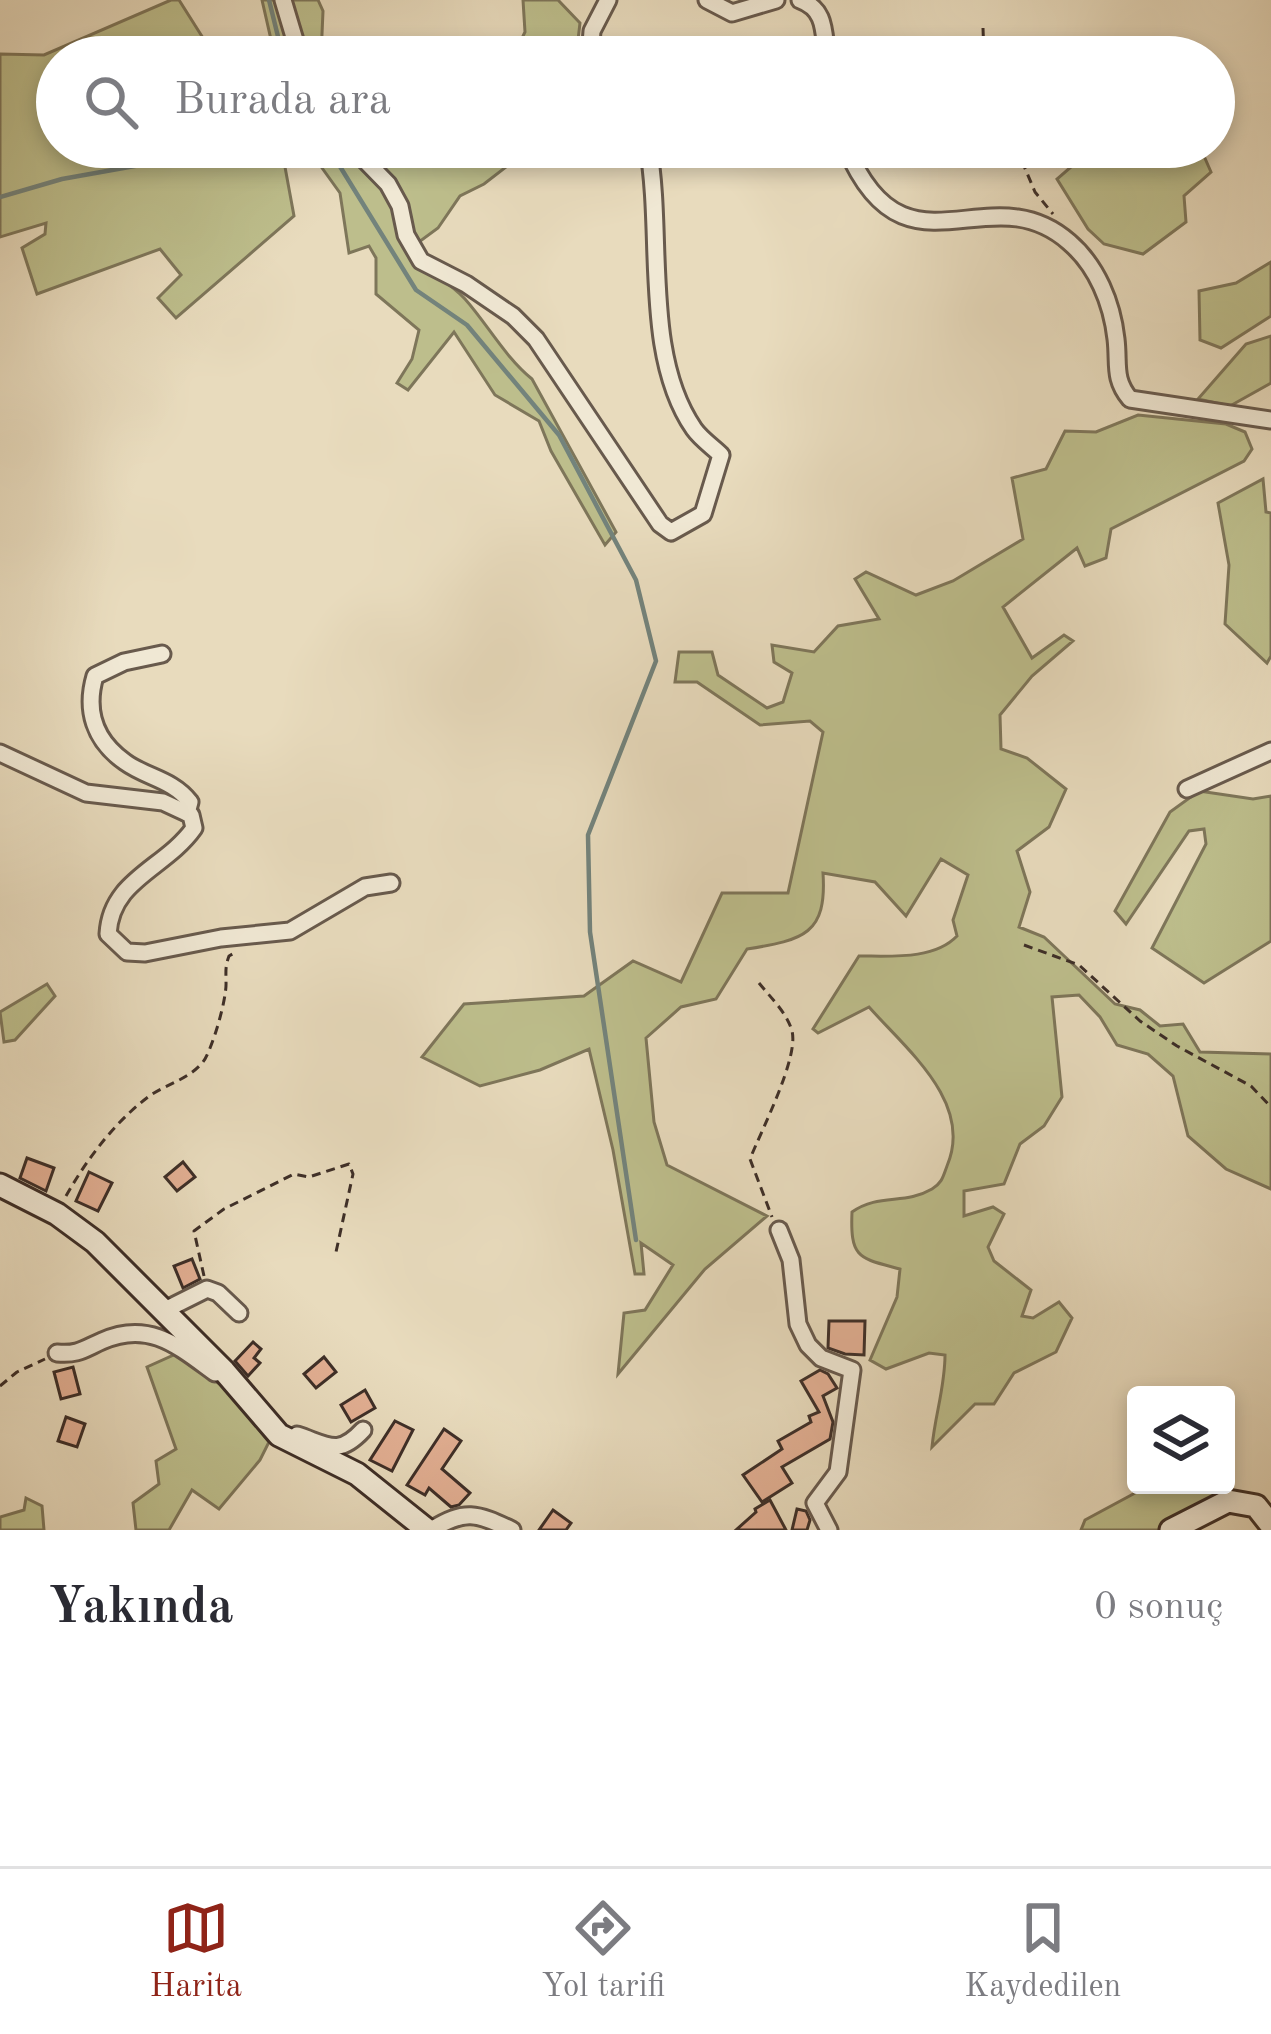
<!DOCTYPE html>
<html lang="tr">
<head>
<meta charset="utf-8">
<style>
	:root { --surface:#fff; --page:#f7f7f7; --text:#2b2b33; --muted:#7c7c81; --line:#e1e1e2; --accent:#8f2418 }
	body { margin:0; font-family:"Old Standard TT",serif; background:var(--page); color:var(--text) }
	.controls { position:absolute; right:36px; bottom:36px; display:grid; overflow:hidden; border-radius:12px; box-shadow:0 6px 18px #0003 }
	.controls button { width:108px; height:108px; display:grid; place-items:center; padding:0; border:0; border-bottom:3px solid var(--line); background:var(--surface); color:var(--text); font:60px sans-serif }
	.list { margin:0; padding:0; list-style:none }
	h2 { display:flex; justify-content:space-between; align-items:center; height:156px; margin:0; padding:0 48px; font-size:51px }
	h2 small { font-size:39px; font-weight:400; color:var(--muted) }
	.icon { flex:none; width:66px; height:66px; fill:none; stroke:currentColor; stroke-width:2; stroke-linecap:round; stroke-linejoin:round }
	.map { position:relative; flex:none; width:1271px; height:1530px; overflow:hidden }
	.search { position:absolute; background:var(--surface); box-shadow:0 6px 18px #0003; left:36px; right:36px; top:36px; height:132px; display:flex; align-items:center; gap:30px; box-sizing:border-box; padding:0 42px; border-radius:66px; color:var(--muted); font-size:45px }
	.sheet { height:336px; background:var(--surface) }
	nav { display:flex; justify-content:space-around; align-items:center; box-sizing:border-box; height:168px; border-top:3px solid var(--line); background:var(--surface); font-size:33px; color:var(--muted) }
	nav a { display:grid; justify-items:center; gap:6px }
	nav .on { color:var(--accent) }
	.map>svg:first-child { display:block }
</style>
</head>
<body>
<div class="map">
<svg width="1271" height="1530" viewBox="0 0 1271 1530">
	<rect width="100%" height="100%" fill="#e8dbbd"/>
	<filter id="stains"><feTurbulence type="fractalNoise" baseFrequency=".00167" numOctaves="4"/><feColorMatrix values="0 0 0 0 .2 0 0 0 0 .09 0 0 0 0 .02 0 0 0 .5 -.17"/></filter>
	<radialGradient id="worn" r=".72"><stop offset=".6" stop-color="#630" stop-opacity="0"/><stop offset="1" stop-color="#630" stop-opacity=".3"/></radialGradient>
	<g fill="#bdbe8c" stroke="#7e765a" stroke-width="3">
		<path d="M171,0H179L215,57H57V147H306L285,167L294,216L176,318L158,298L181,275L160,249L37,294L22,248L45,234L46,223L0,237V54L44,55Z"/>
		<path d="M262,0H318L323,11L321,57H275Z"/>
		<path d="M523,0H558L580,23L576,57H513L525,32Z"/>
		<path d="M307,147H532L484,184L460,196L438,228L408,250C425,272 448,280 465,299C488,325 505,357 532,379L616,532L605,545L551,451L539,421L495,395L454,332L408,390L397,383L412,359L419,330L376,294V258L369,246L349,253L340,193Z"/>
		<path d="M1094,147H1200L1211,172L1184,196L1186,222L1143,254L1104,244L1088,229L1057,179Z"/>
		<path d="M1271,262V316L1221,348L1200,340L1199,291L1236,283Z"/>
		<path d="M1271,336V383L1230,406L1198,399L1246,344Z"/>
		<path d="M1138,415L1226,424L1245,432L1252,449L1244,461L1111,529L1106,558L1085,566L1077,548L1003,607L1032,658L1064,635L1073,641L1032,676L1000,715L1001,749L1027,758L1066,789L1049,827L1017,851L1030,892L1019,927L1044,937L1115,1004L1140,1010L1160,1026L1183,1024L1200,1052L1271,1054V1189L1226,1169L1188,1136L1173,1076L1148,1054L1117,1045L1100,1017L1079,995L1052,997L1062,1097L1044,1126L1020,1144L1004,1184L964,1191V1216L993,1207L1004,1214L988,1247L994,1261L1031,1290L1022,1316L1033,1318L1059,1302L1072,1318L1056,1352L1014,1373L994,1404H975L932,1447C935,1415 945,1387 945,1355L929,1353L886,1369L870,1360L897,1297L900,1269C859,1258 850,1259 852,1212C879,1193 905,1205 932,1189C942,1183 943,1177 947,1166C974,1103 907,1050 869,1007L818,1033L813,1029L859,956C891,956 934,960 957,936L953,920L968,875L941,859L906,916L875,882L823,873C827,934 804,940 747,949L716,999L681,1007L646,1038L654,1122L667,1165L767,1216L705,1269L618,1374L624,1313L645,1310L673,1265L641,1243L644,1274H635L613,1150L589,1049L540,1070L480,1086L422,1057L464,1004L584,996L633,961L681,982L722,893H788L823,732L810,721L760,725L697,682H675L679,652H712L718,675L767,708L783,702L792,673L774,662L772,645L814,652L838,626L879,619L855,579L866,572L916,595L953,581L1023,539L1012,478L1046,469L1065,431L1096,432Z"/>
		<path d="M1263,479L1266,512L1271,513V656L1267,663L1225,624L1229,565L1218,503Z"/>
		<path d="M1199,791L1253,799L1271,796V941L1204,983L1152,948L1206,844L1204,829L1189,831L1126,924L1115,911L1170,812Z"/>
		<path d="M47,984L55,996L15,1040L4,1042L0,1012Z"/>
		<path d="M176,1354L224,1387L269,1442L260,1460L219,1509L192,1490L169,1530H136L133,1503L159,1484L156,1461L176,1449L147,1367Z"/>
		<path d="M1150,1485H1223L1219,1498L1162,1530H1081L1085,1520Z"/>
		<path d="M26,1498L42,1506L44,1530H0V1517L24,1510Z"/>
	</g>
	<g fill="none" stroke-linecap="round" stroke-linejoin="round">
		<g stroke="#73837c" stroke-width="4.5">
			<path d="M269,0L283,57"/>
			<path d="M328,147L416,290L467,325L559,435L636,580L656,661L588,835L590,932L636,1240"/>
			<path d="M0,197L62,179L241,147"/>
		</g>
	</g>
	<g fill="#e2af93" stroke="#3e2f28" stroke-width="3">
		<path d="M27,1158L54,1168L46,1191L20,1178Z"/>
		<path d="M183,1162L195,1177L177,1191L165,1177Z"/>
		<path d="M89,1172L112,1183L98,1211L76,1201Z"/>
		<path d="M192,1259L200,1279L183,1288L174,1266Z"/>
		<path d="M829,1321H865L864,1355L845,1354L828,1348Z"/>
		<path d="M253,1342L261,1349L254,1358L260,1363L248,1376L235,1361Z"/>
		<path d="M324,1357L336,1372L316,1388L304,1374Z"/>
		<path d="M73,1367L80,1394L61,1399L54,1372Z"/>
		<path d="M820,1370L828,1374L837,1388L823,1396L833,1422L830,1439L782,1467L792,1483L762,1502L743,1475L782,1449L778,1441L811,1422L809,1416L819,1412L801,1381Z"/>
		<path d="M365,1390L375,1408L351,1422L341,1405Z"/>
		<path d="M66,1417L85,1424L77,1447L58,1441Z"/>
		<path d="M395,1421L413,1430L392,1471L370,1460Z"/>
		<path d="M444,1429L461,1441L442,1469L470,1493L459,1505L451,1507L429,1488L425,1495L407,1485Z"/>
		<path d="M770,1500L786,1530H736L756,1512L755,1509Z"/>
		<path d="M797,1509L806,1511L810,1520L807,1530H792Z"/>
		<path d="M553,1510L571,1523L566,1530H539Z"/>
	</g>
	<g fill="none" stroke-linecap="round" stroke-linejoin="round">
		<g stroke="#685a4d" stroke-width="21">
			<g id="minor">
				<path d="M283,0L300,57"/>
				<path d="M707,0L732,13L776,0"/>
				<path d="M800,0C827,10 823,33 827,57"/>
				<path d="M590,57L592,31L608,0"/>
				<path d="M352,147L388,184L400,206L406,235L421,261L466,284L513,316L536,339L660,524L671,532L703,514L721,455C713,447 701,439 694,429C642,354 664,234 648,147"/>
				<path d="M846,147C905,288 988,171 1069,242C1097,266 1112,303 1116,339C1119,364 1113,379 1130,399L1271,420"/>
				<path d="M162,654L124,662L95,676C85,710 94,740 125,762C147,778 172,779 190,802L187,813"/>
				<path d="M0,753L86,793L163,802L191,815L194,828C165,869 111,879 108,934L127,952L145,953L221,938L290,931L365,887L391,883"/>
				<path d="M1187,789L1271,751"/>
				<path d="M779,1230L791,1260L798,1324L808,1345L821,1358L852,1370L838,1472L815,1503L829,1530"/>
				<path d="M163,1311L207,1289L218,1293L239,1313"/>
				<path d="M57,1353C78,1355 84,1349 102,1341C149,1320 178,1346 215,1373"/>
				<path d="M297,1435C328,1445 338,1457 363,1430"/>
				<path d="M431,1530C465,1509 476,1513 512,1530"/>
			</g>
		</g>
		<g stroke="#3e2f28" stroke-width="27">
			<g id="secondary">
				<path d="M0,1185L57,1214L95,1242L224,1371L279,1435L357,1474L427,1530"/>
				<path d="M1171,1530L1228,1501L1256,1506L1271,1525"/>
			</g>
		</g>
		<g stroke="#3e2f28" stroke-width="3" stroke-dasharray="9 6" stroke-linecap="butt">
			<path d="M983,28L984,57"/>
			<path d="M1016,147L1035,192L1053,214"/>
			<path d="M1024,945L1079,965L1140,1021L1177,1046L1251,1086L1271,1107"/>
			<path d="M759,983C771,998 787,1013 792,1031C799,1058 761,1131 750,1159L772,1217"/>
			<path d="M66,1196C87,1159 114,1123 148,1097C166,1084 188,1080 203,1062C212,1050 227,999 226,982C226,971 225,967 229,956L236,952"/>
			<path d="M204,1276L194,1231L224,1209L294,1174L309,1177L349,1164L353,1174L336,1252"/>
			<path d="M0,1386L17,1372L45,1359"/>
		</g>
		<use href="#minor" stroke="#f0e8d4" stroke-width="15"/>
		<use href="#secondary" stroke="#f0e8d4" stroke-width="21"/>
	</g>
	<rect width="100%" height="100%" filter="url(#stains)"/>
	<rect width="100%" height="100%" fill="url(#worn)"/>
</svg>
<div class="controls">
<button><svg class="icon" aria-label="layers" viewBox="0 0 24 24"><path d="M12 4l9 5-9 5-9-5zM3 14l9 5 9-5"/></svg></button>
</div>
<div class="search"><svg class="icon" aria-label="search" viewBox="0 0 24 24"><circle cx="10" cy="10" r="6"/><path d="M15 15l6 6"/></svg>Burada ara</div>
</div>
<section class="sheet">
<h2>Yakında<small>0 sonuç</small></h2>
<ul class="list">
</ul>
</section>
<nav>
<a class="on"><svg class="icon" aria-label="map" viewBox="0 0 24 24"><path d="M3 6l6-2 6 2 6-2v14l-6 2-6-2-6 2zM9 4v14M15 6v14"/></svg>Harita</a>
<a><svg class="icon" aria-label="directions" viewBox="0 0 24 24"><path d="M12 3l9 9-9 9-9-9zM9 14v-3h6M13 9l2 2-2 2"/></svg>Yol tarifi</a>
<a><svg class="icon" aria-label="saved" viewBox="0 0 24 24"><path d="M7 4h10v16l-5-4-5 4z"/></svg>Kaydedilen</a>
</nav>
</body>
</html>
